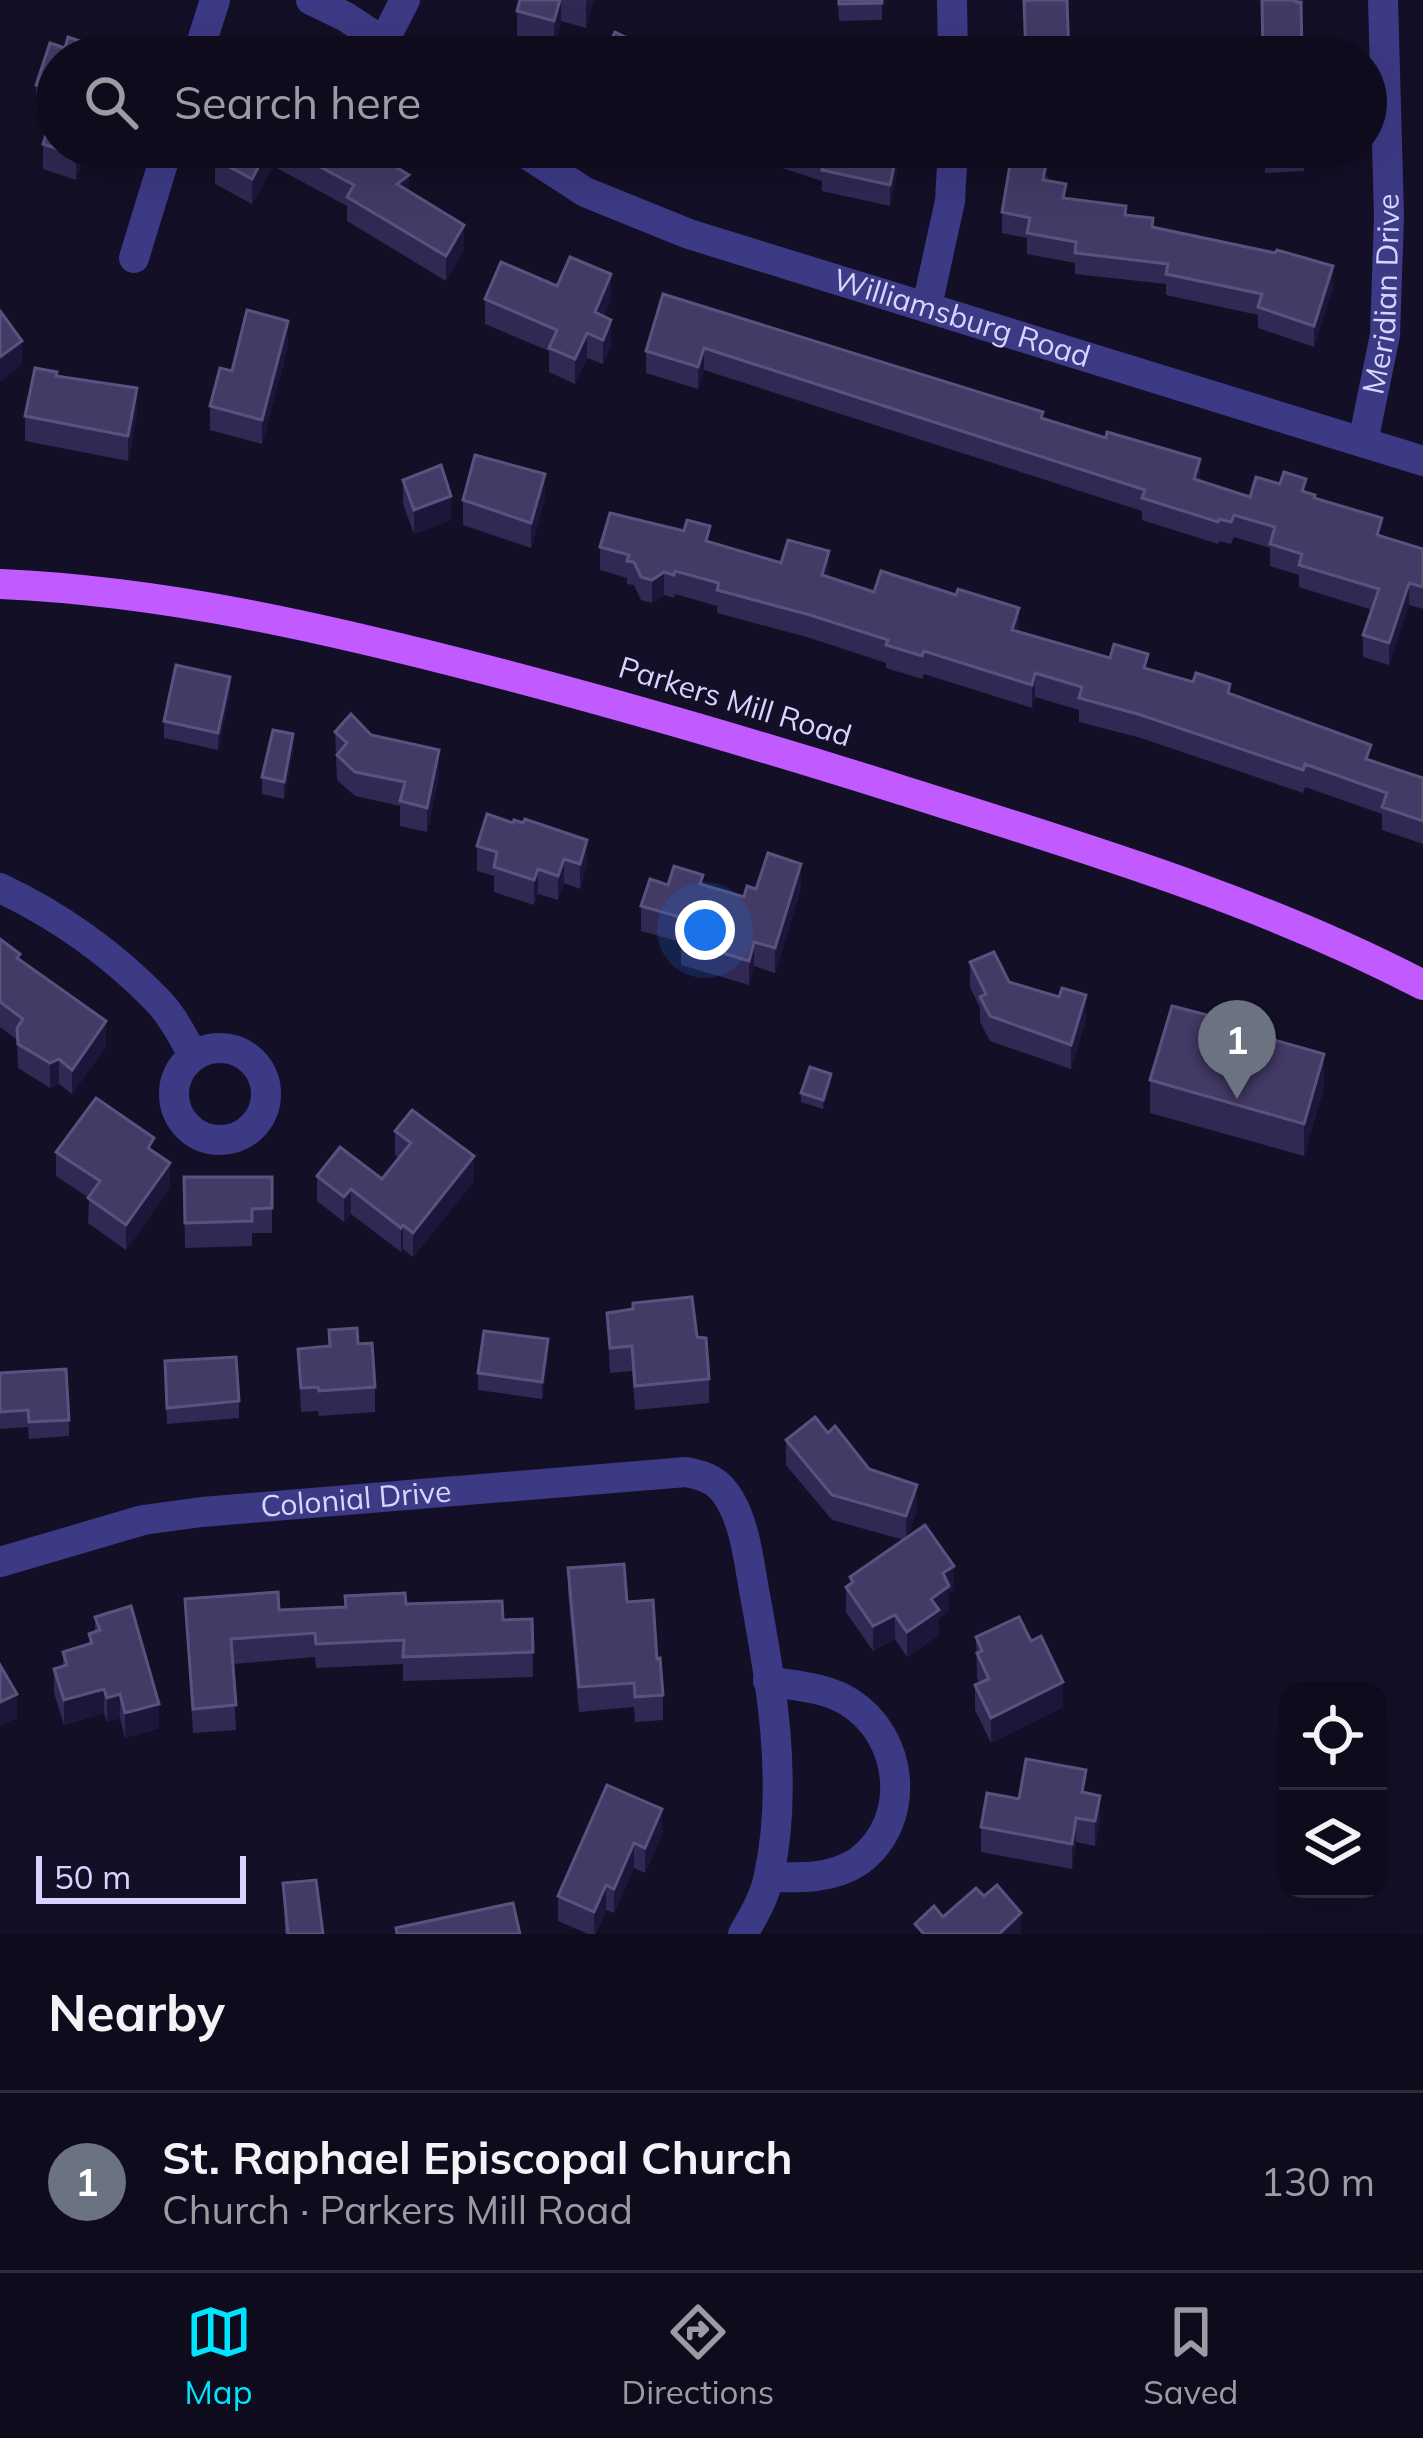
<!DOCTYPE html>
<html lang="en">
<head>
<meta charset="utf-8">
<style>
	:root { --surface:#0e0b1c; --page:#171425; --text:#f1f3f6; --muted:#9b9ba3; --line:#2e2b3b; --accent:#00e5ff }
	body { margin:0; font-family:Mulish,sans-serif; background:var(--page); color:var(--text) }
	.controls { position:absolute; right:36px; bottom:36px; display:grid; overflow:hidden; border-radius:24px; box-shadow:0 12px 48px #0002 }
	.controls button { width:108px; height:108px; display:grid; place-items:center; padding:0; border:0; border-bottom:3px solid var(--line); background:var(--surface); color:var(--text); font:60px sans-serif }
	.scale { position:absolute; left:36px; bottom:30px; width:210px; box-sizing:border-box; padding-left:12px; border:6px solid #d9d4ff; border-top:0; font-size:33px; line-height:42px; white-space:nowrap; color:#d9d4ff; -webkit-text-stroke:9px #130f26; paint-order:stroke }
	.you { position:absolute; left:705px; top:930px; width:42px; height:42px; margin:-30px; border:9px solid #fff; border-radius:50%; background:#1a73e8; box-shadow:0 0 0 18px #1a73e833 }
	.badge { display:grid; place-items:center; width:78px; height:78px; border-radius:50%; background:var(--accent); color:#fff; font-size:39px; font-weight:700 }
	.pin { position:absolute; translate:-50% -99px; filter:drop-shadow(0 3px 6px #0008) }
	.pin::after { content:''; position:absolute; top:63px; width:42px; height:36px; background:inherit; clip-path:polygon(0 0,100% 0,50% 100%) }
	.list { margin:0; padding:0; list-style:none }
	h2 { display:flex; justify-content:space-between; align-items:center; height:156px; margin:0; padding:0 48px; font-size:51px }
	h2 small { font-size:39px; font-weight:400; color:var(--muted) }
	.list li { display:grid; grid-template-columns:78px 1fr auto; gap:36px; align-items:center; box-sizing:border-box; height:180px; padding:0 48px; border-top:3px solid var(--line) }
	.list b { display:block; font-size:45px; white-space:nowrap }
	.list p { margin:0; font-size:39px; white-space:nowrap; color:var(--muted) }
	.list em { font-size:39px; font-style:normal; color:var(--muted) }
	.icon { flex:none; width:66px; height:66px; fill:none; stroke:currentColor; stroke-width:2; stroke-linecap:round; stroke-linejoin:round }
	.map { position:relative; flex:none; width:1423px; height:1934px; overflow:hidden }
	.search { position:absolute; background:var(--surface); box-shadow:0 12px 48px #0002; left:36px; right:36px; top:36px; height:132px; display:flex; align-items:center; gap:30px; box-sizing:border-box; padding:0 42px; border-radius:66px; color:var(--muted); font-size:45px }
	.sheet { height:336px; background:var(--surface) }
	nav { display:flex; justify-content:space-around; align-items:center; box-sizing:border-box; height:168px; border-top:3px solid var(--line); background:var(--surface); font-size:33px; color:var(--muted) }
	nav a { display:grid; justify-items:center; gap:6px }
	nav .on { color:var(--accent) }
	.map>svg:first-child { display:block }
</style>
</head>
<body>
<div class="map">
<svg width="1423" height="1934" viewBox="0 0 1423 1934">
	<rect width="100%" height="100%" fill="#130f26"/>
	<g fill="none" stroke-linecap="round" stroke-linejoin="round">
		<g stroke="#3d3a85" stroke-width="30">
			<path d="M311,0L346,17L406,57"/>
			<path d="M952,0L953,57"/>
			<path d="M384,41L405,0"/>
			<path d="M197,57L215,0"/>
			<path id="s1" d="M516,147L585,192L689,234L1423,461"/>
			<path d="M134,258L168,147"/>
			<path d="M927,306L950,201L953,147"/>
			<path id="s2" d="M1363,442L1385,335L1389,216L1383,0"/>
			<path d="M0,888C58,915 114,955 158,1001C173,1016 183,1038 194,1056"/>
			<circle cx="220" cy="1094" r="46"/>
			<path id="s3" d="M0,1562L143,1520L202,1512L686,1472C707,1476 719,1481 730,1500C745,1525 749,1562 754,1590C771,1680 789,1784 769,1875C765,1897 754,1915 743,1934"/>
			<path d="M768,1681C794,1686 826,1687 849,1702C904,1736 913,1821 859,1861C833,1879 800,1878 769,1877"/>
		</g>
		<path stroke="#c25bff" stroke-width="30" d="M0,584C164,591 325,628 483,669C622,705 758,745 895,788C1074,845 1256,898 1423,985"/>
	</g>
	<g fill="#312854">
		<path d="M520,0H594L586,28L561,21L554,46L517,36V11Z"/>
		<path d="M838,0H882V20L839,21Z"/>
		<path d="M68,37L112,52V57H57V147H86L76,180L43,169V144L50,126L45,124V113L36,110V85L50,43L65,48Z"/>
		<path d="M221,147H362L409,192L464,249L446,281L347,221V206L273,166L252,204L215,184V159Z"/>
		<path d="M727,147H902L890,206L822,191V181L761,161L759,168L727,157Z"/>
		<path d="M1265,147H1304V171L1265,173Z"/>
		<path d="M1048,175L1047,181L1066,198L1126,215L1153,227L1333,287L1314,347L1258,328V315L1166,295V284L1075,274V263L1027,254V238L1002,233V212Z"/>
		<path d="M557,286L611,299L604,316L611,344L603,364L587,358L575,384L549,372V351L485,324V299Z"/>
		<path d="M663,294L1043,419L1200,481L1250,497L1306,492L1382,536L1423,549V609L1409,605L1389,665L1363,657V635L1372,610L1299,587V575L1270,566V548L1234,537L1231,544L1219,541L1218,544L1142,520V511L704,370L698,389L646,373V351Z"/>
		<path d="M288,346L262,444L210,430V406L232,371Z"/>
		<path d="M57,376L137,413L128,461L25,441V416Z"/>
		<path d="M403,480L451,520L414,534L403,504Z"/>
		<path d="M545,498L531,548L463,525V500Z"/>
		<path d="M710,542L829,574L828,577L874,592L1230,694L1371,761L1423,778V844L1382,830V814L1305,787L1303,793L1141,738L1079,722V710L1035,697L1032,708L924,674L922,679L886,668V663L810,638L717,613V606L675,594L674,598L664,595L652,603L641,600L634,585L627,584V578L600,570V547Z"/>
		<path d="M230,694L218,750L164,738V721Z"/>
		<path d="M335,732L371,735L439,775L427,832L400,826V806L355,796L337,780Z"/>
		<path d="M293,751L284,799L262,794V777Z"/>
		<path d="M487,814L587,864L580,889L564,883L558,900L538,894L534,905L494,892V876L477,871V846Z"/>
		<path d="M668,885H703L744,897L756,889L801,888L775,973L754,966L749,985L681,965V942L641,931V906Z"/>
		<path d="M0,939L106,1046L72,1094L59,1084L50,1088L18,1068L17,1040L0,1027Z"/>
		<path d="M970,962L1009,982L1059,997L1086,1019L1071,1069L990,1041L980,1022V1008L970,987Z"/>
		<path d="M1266,1037L1324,1086L1304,1156L1150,1113V1080Z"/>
		<path d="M831,1082L823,1109L801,1102V1093Z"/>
		<path d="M395,1131L474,1181L413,1257L403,1249L401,1252L351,1214L344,1222L317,1201V1176L382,1179L399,1158L395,1155Z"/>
		<path d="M56,1152L154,1153L170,1188L126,1250L88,1223L89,1198L56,1176Z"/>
		<path d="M184,1177H272V1233H252V1246L185,1248Z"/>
		<path d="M607,1313L697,1337L709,1379V1403L635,1410L632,1371L610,1373Z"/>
		<path d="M358,1344L375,1387V1412L319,1416L318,1411L301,1412L298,1349Z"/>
		<path d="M548,1356L542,1399L478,1390V1373Z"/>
		<path d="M165,1361L239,1401V1418L167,1424Z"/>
		<path d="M0,1373L69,1420V1436L29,1439L28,1427L0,1429Z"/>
		<path d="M828,1433L917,1510L907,1537L954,1590L949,1593V1611L939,1618V1635L907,1657L895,1639L873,1651L846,1612V1587L850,1584V1577L904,1540L832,1520L786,1465V1440Z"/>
		<path d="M568,1568L627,1602L657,1659L663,1695V1720L635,1722L634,1707L579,1712L568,1593Z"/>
		<path d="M185,1599L279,1610L406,1604L503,1620L532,1619L533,1677L403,1681V1664L316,1668L315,1657L233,1664L236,1730L193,1733Z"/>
		<path d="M95,1617L159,1728L125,1738L120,1718L107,1722L104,1713L64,1725L54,1693V1669L63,1666V1652L89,1644V1634L95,1632Z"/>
		<path d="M976,1637L1063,1707L991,1743L975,1710V1685L979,1683L977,1678Z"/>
		<path d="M607,1785L662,1834L645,1873L634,1868L614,1913L606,1910L595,1934H588L558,1921V1896Z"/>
		<path d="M1086,1793L1100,1821L1095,1846L1076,1842L1072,1869L981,1852V1827L1019,1799Z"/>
		<path d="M283,1883L323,1934H285Z"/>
	</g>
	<g fill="#1d163a">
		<path d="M561,0V21L554,46V21Z"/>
		<path d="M587,0H594L586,28V3Z"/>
		<path d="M79,147H86L76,180V155Z"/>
		<path d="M269,147H273V166L252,204V179Z"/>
		<path d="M898,147H902L890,206V185Z"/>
		<path d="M409,175V199L397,184Z"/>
		<path d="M464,225V249L446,281V256Z"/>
		<path d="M1333,266V287L1314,347V326Z"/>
		<path d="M611,274V299L595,337V312Z"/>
		<path d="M611,320V344L603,364V340Z"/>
		<path d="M288,321V346L262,444V420Z"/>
		<path d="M587,333V358L575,384V359Z"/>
		<path d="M22,341V365L0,382V357Z"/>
		<path d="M704,348V370L698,389V367Z"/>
		<path d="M137,388V413L128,461V436Z"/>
		<path d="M1200,459V481L1194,479Z"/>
		<path d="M545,474V498L531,548V523Z"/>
		<path d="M451,496V520L414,534V510Z"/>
		<path d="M829,551V574L822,598V575Z"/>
		<path d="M664,572V595L652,603V580Z"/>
		<path d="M1409,583V605L1389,665V643Z"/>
		<path d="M1019,608V631L1012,630Z"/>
		<path d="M1035,673V697L1032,708V685Z"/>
		<path d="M230,677V694L218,750V733Z"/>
		<path d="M293,734V751L284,799V782Z"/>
		<path d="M439,750V775L427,832V808Z"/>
		<path d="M587,840V864L580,889V864Z"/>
		<path d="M564,859V883L558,900V876Z"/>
		<path d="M801,864V888L775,973V948Z"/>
		<path d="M538,869V894L534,905V880Z"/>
		<path d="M754,942V966L749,985V961Z"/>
		<path d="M1086,995V1019L1071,1069V1045Z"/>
		<path d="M106,1021V1046L72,1094V1070Z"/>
		<path d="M1324,1054V1086L1304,1156V1124Z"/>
		<path d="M59,1059V1084L50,1088V1063Z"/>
		<path d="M831,1074V1082L823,1109V1100Z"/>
		<path d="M474,1156V1181L413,1257V1233Z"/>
		<path d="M170,1163V1188L126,1250V1225Z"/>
		<path d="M351,1189V1214L344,1222V1197Z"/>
		<path d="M403,1225V1249L401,1252V1228Z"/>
		<path d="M548,1339V1356L542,1399V1382Z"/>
		<path d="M917,1485V1510L906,1540V1516Z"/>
		<path d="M954,1566V1590L949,1593V1611L939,1618V1635L907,1657V1632L931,1599L943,1573Z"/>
		<path d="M895,1615V1639L873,1651V1626Z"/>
		<path d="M1063,1682V1707L991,1743V1718Z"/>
		<path d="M104,1689V1713L64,1725V1700Z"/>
		<path d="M17,1694V1718L0,1727V1702Z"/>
		<path d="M120,1694V1718L107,1722V1698Z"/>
		<path d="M159,1704V1728L125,1738V1713Z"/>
		<path d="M1100,1796V1821L1095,1846V1821Z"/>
		<path d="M662,1809V1834L645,1873V1848Z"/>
		<path d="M1076,1818V1842L1072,1869V1844Z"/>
		<path d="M634,1843V1868L614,1913V1889Z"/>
		<path d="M606,1885V1910L594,1934V1912Z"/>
		<path d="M1021,1913V1934H999Z"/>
	</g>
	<g fill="#433a66" stroke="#5a527e" stroke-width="3">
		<path d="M520,0H560L554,21L517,11Z"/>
		<path d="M839,0H882V3L839,4Z"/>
		<path d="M1032,0H1067L1069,57H1026L1024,1Z"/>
		<path d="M1262,0H1296V2H1301L1302,57H1263Z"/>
		<path d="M615,32L648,48L650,45L676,57H603Z"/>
		<path d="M68,37L112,52L111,57H57V103L45,100L49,89L36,85L50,43L65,48Z"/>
		<path d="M57,104V147H79L76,155L43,144Z"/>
		<path d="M221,147H269L252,179L215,159Z"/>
		<path d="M283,147H362L409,175L397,184L464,225L446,256L347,197L354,185Z"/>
		<path d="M783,147H898L890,185L822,170L824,160Z"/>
		<path d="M1013,147L1048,154L1043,180L1066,184L1063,198L1126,206L1125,215L1153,218L1152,227L1275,253L1277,250L1333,266L1314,326L1258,307L1262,294L1166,274L1168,264L1075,253L1076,242L1027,233L1030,218L1002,212Z"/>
		<path d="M1265,147H1304V155L1265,157Z"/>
		<path d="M570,257L611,274L595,312L611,320L603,340L587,333L575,359L549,348L557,330L485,299L501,262L557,286Z"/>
		<path d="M663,294L1043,412L1041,418L1106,438L1107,432L1200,459L1194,479L1250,497L1256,477L1280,484L1284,472L1306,479L1302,491L1315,495L1314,498L1382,518L1377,535L1423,549V587L1409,583L1389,643L1363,635L1379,589L1299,565L1302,554L1270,544L1275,527L1234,515L1231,522L1219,519L1218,522L1142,498L1145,490L704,348L698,367L646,351Z"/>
		<path d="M247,310L288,321L262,420L210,406L220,368L232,371Z"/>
		<path d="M0,311L22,341L0,357Z"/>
		<path d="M35,368L57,372L56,376L137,388L128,436L25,416Z"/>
		<path d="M475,455L545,474L531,523L463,500Z"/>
		<path d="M441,465L451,496L414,510L403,480Z"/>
		<path d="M610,513L684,531L687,520L710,526L706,541L781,563L788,540L829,551L822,575L874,592L881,571L956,595L958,589L1019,608L1012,630L1110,658L1114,644L1148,654L1144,668L1193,682L1196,673L1230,684L1228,693L1371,745L1366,759L1423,778V821L1382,807L1387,793L1305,764L1303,770L1141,715L1079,698L1082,687L1035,673L1032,685L924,651L922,656L886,645L888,640L810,615L717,590L719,583L675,571L674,575L664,572L652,580L641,577L634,562L627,561L629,555L600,547Z"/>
		<path d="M176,665L230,677L218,733L164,721Z"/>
		<path d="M351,714L371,735L439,750L427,808L400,801L405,782L355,772L337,755L347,743L335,732Z"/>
		<path d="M273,730L293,734L284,782L262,777Z"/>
		<path d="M487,814L513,823L514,820L523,823L525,819L587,840L580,864L564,859L558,876L538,869L534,880L494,867L497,852L477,846Z"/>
		<path d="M768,853L801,864L775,948L754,942L749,961L681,940L687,919L641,906L650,879L668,885L674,866L703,875L700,884L744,897L747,886L756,889Z"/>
		<path d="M0,939L20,954L17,958L106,1021L72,1070L59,1059L50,1063L18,1044L17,1028L23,1019L0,1002Z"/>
		<path d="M994,952L1009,982L1059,997L1062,988L1086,995L1071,1045L990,1016L980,997L986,994L970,962Z"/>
		<path d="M1172,1006L1266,1030L1264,1037L1324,1054L1304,1124L1150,1080Z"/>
		<path d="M810,1067L831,1074L823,1100L801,1093Z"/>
		<path d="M96,1098L154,1138L148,1148L170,1163L126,1225L88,1198L100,1181L56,1152Z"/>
		<path d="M412,1110L474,1156L413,1233L403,1225L401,1228L351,1189L344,1197L317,1176L340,1147L382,1179L411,1143L395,1131Z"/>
		<path d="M184,1177H272V1208L252,1209V1221L185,1223Z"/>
		<path d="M692,1297L697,1337L706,1338L709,1379L635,1386L632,1346L610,1348L607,1313L633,1309V1303Z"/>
		<path d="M357,1328L358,1344L372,1343L375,1387L319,1391L318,1387L301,1388L298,1349L330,1346L329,1330Z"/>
		<path d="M484,1331L548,1339L542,1382L478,1373Z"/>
		<path d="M236,1357L239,1401L167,1408L165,1361Z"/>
		<path d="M66,1369L69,1420L29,1422L28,1410L0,1412V1373Z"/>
		<path d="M815,1417L828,1433L835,1426L869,1469L917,1485L906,1516L832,1495L786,1440Z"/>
		<path d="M925,1525L954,1566L943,1573L949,1586L931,1599L939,1610L907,1632L895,1615L873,1626L846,1587L853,1582L850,1577Z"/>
		<path d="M624,1564L627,1602L653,1600L657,1659L660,1658L663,1695L635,1697L634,1683L579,1687L568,1568Z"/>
		<path d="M278,1592L279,1610L346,1607L345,1596L405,1593L406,1604L502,1601L503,1620L532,1619L533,1652L403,1657L404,1640L316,1644L315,1633L231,1639L236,1705L193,1709L185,1599Z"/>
		<path d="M131,1606L159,1704L125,1713L120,1694L107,1698L104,1689L64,1700L54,1669L67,1665L63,1652L92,1643L89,1634L100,1630L95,1617Z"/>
		<path d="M1019,1617L1031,1641L1041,1636L1063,1682L991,1718L975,1685L989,1679L977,1653L982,1651L976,1637Z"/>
		<path d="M0,1665L17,1694L0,1702Z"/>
		<path d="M1026,1759L1086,1770L1082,1792L1100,1796L1095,1821L1076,1818L1072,1844L981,1827L987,1793L1019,1799Z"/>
		<path d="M607,1785L662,1809L645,1848L634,1843L614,1889L606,1885L594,1912L558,1896Z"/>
		<path d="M316,1880L323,1934H288L283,1883Z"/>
		<path d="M997,1885L1021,1913L999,1934H924L915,1924L934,1906L943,1917L976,1888L984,1896Z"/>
		<path d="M513,1903L520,1934H397L396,1928Z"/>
	</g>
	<g text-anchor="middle" stroke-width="12" stroke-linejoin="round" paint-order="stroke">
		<g font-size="30" fill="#d9d4ff" stroke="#130f26">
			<text dy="10" stroke="none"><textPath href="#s2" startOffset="150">Meridian Drive</textPath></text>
			<text dy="10" stroke="none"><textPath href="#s1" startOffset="480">Williamsburg Road</textPath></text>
			<text transform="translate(735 702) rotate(17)" y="10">Parkers Mill Road</text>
			<text dy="10" stroke="none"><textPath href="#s3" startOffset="363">Colonial Drive</textPath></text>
		</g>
	</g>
</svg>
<div class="controls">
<button><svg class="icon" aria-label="locate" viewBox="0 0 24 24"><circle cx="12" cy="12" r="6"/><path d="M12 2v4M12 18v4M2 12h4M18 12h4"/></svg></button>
<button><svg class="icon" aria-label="layers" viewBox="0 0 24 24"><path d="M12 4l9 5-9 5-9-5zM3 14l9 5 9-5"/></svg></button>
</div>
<div class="scale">50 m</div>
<div class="you"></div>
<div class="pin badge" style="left:1237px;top:1099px;background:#6b7280">1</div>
<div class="search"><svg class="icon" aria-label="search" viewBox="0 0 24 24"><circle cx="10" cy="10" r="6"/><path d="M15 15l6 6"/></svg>Search here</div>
</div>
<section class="sheet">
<h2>Nearby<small></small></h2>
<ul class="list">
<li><span class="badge" style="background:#6b7280">1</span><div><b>St. Raphael Episcopal Church</b><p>Church · Parkers Mill Road</p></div><em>130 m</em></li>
</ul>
</section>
<nav>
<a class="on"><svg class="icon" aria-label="map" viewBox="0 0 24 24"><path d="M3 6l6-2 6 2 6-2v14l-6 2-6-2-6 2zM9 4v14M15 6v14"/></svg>Map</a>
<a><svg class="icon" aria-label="directions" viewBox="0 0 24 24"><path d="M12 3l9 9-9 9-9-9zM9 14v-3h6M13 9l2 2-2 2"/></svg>Directions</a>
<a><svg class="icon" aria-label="saved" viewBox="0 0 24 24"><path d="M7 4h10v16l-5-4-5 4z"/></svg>Saved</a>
</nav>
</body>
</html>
